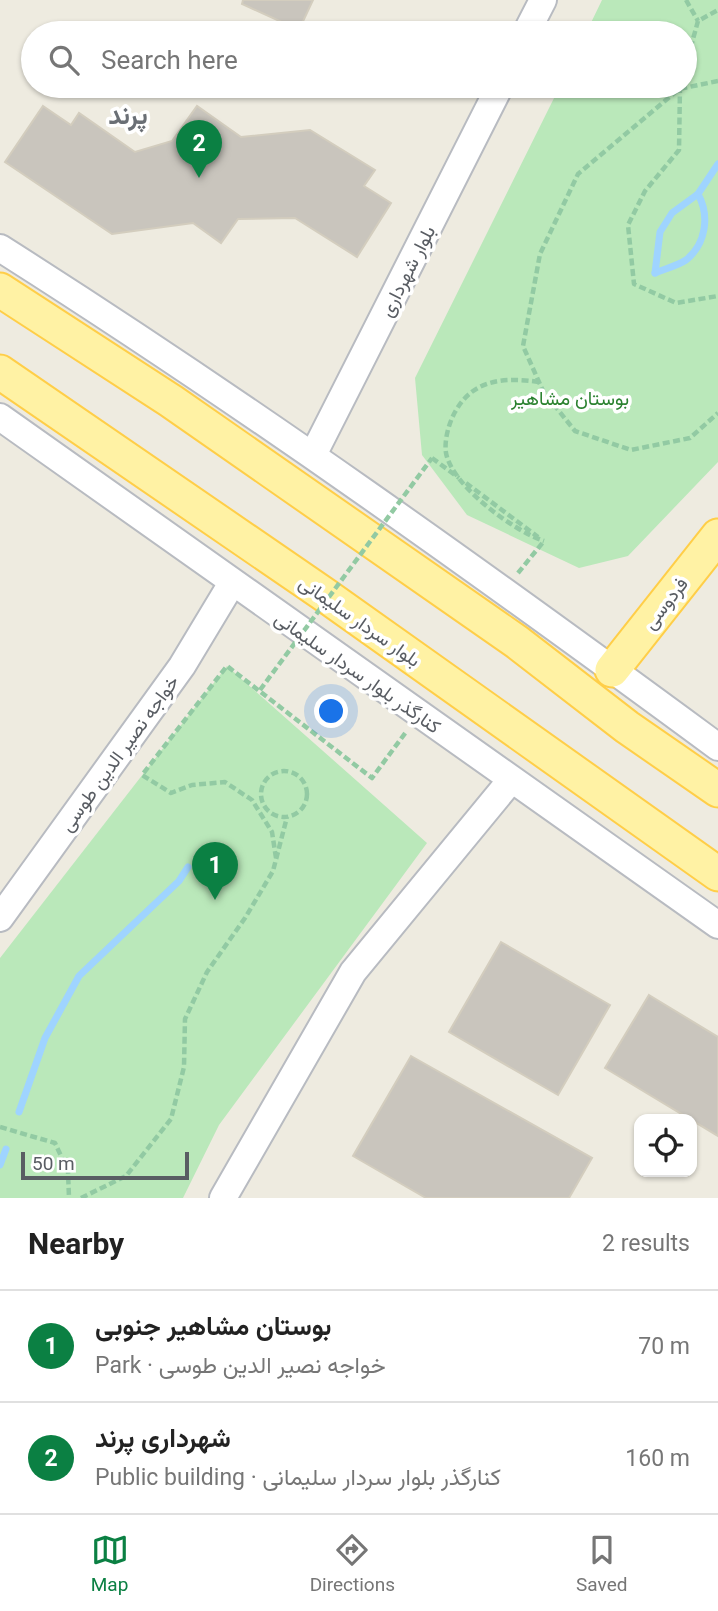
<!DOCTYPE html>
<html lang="en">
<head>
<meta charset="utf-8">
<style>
	:root { --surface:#fff; --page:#f2f2f2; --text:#222; --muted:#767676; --line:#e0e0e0; --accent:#0b8043 }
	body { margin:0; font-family:Roboto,Vazirmatn,sans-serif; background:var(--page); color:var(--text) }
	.controls { position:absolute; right:21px; bottom:21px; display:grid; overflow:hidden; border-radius:14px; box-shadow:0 2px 5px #0004 }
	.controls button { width:63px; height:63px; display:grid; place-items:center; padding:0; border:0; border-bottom:2px solid var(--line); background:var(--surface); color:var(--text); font:35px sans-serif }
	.scale { position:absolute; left:21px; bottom:18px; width:168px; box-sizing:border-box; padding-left:7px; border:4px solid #595d63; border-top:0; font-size:19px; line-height:24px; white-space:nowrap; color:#595d63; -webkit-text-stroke:5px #fff; paint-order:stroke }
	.you { position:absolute; left:332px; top:712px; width:24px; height:24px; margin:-18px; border:5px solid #fff; border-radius:50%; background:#1a73e8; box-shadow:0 0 0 10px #1a73e833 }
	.badge { display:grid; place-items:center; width:46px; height:46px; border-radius:50%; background:var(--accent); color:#fff; font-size:23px; font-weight:700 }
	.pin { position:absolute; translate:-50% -58px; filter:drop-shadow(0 2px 4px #0008) }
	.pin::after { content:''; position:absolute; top:37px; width:24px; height:21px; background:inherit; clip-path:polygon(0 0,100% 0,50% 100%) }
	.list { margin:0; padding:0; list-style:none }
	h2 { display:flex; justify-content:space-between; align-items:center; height:91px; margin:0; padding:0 28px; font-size:30px }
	h2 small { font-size:23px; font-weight:400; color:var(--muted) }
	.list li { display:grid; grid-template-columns:46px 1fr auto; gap:21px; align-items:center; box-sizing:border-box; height:112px; padding:0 28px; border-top:2px solid var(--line) }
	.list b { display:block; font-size:26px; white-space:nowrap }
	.list p { margin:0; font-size:23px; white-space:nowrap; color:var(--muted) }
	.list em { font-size:23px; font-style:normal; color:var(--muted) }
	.icon { flex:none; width:38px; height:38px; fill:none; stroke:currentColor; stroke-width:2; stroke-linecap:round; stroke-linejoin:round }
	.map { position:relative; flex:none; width:718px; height:1198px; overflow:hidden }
	.search { position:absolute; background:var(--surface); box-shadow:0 2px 5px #0004; left:21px; right:21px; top:21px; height:77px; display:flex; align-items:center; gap:18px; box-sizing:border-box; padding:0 24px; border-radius:38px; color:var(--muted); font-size:26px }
	.sheet { height:315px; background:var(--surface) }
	nav { display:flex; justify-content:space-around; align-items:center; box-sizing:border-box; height:98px; border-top:2px solid var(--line); background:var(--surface); font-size:19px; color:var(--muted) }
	nav a { display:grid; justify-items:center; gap:4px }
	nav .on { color:var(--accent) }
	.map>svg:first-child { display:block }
</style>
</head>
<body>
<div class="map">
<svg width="718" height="1198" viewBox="0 0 718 1198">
	<rect width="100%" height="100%" fill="#eeebe0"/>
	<g fill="#bae8ba">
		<path d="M602,0H718V462L628,556L579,568L467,515L422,455L415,378L560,86H685V33H586Z"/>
		<path d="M227,666L427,843L219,1125L183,1198H0V958Z"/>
	</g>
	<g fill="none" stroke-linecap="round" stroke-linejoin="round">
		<g stroke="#9fd4ff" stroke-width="7">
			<path d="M655,273L660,232L672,213L698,194L718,164"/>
			<path d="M655,273C664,269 677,266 686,260C706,244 710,216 698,194"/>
			<path d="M19,1112L45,1038L79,976L179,881L188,867"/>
			<path d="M0,1165L6,1149"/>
		</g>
	</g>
	<g fill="#c9c5bd" stroke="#d3cdbe" stroke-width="2">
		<path d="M243,0H313L299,30L242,4Z"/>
		<path d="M43,106L71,125L79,113L135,152L172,141L197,106L241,137L310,130L375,170L364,186L391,203L357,257L295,218L238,219L221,243L193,223L112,234L5,162Z"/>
		<path d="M501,942L610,1005L558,1095L449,1032Z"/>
		<path d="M649,995L718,1037V1136L605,1068Z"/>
		<path d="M411,1056L592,1158L569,1198H426L353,1156Z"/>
	</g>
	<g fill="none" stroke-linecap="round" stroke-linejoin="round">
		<g stroke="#b8bbc1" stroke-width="30">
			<g id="minor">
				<path d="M526,33L543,0"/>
				<path d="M0,248C246,404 483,574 718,747"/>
				<path d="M0,417L718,925"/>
				<path d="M313,455L500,86"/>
				<path d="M0,918L182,666L232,583"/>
				<path d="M223,1198L353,972L511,780"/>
			</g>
		</g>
		<g stroke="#ffce48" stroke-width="37">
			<g id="major">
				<path d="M0,290L171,401L517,642L627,727L718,790"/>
				<path d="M0,372L325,595L718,874"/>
				<path d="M612,670L718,536"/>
			</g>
		</g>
		<g stroke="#92caa3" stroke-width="4.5" stroke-dasharray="7 3.5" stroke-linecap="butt">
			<path d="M686,0L698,21"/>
			<path d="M685,68L698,21L718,10"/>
			<path d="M718,81L679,89L578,174L540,254L523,346L543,391L575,431L631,450L690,438L718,413"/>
			<path d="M680,86L679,150L645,191L628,225L634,284L676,303L718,296"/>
			<path d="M539,382C504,377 473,379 455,412C449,423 444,440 446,453C452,486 514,531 544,541"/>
			<path d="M432,458L459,478"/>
			<path d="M466,483L538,537"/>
			<path d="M518,573L544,541"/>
			<circle cx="284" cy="794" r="23"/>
			<path d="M276,858L272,832L252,800L225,782L192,785L171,793L142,775L227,666L372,778L406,732"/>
			<path d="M0,1127L55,1143L68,1171L69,1198"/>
			<path d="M81,1198L126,1176L171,1119L184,1067L185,1019L207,972L245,918L273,871L287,817"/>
		</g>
		<use href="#minor" stroke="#fff" stroke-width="26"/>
		<use href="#major" stroke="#fff2a4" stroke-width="33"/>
		<path stroke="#92caa3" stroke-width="4.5" stroke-dasharray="7 3.5" stroke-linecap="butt" d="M260,690L432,458"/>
	</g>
	<g text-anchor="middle" stroke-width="7" stroke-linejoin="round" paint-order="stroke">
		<g font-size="19" fill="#595d63" stroke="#fff">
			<text transform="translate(407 271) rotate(-63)" y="7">بلوار شهرداری</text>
			<text transform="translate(665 603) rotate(-52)" y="7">فردوسی</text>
			<text transform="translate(360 621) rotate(35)" y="7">بلوار سردار سلیمانی</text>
			<text transform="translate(358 672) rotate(35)" y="7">کنارگذر بلوار سردار سلیمانی</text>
			<text transform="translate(119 753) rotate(-54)" y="7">خواجه نصیر الدین طوسی</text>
		</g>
		<g font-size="19" fill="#2b8230" stroke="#fff">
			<text x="570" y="405">بوستان مشاهیر</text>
		</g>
		<g font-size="26" font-weight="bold" fill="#6a6f75" stroke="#fff">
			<text x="128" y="124">پرند</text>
		</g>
	</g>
</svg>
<div class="controls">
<button><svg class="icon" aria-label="locate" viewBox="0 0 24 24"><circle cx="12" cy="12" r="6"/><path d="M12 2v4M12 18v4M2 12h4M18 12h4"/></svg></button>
</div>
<div class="scale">50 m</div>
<div class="you"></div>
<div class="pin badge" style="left:215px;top:900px">1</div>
<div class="pin badge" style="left:199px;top:178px">2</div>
<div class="search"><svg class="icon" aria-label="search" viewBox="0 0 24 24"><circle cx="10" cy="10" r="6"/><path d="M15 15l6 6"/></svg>Search here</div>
</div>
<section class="sheet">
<h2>Nearby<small>2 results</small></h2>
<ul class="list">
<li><span class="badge">1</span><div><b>بوستان مشاهیر جنوبی</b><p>Park · خواجه نصیر الدین طوسی</p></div><em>70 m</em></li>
<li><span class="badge">2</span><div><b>شهرداری پرند</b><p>Public building · کنارگذر بلوار سردار سلیمانی</p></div><em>160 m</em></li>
</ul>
</section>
<nav>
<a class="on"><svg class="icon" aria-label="map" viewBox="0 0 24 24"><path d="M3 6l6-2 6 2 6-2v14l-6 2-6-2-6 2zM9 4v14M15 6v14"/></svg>Map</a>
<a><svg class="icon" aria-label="directions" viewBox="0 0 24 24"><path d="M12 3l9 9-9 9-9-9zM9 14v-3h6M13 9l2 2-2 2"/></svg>Directions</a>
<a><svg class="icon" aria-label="saved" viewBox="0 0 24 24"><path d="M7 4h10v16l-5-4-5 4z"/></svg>Saved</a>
</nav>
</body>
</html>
